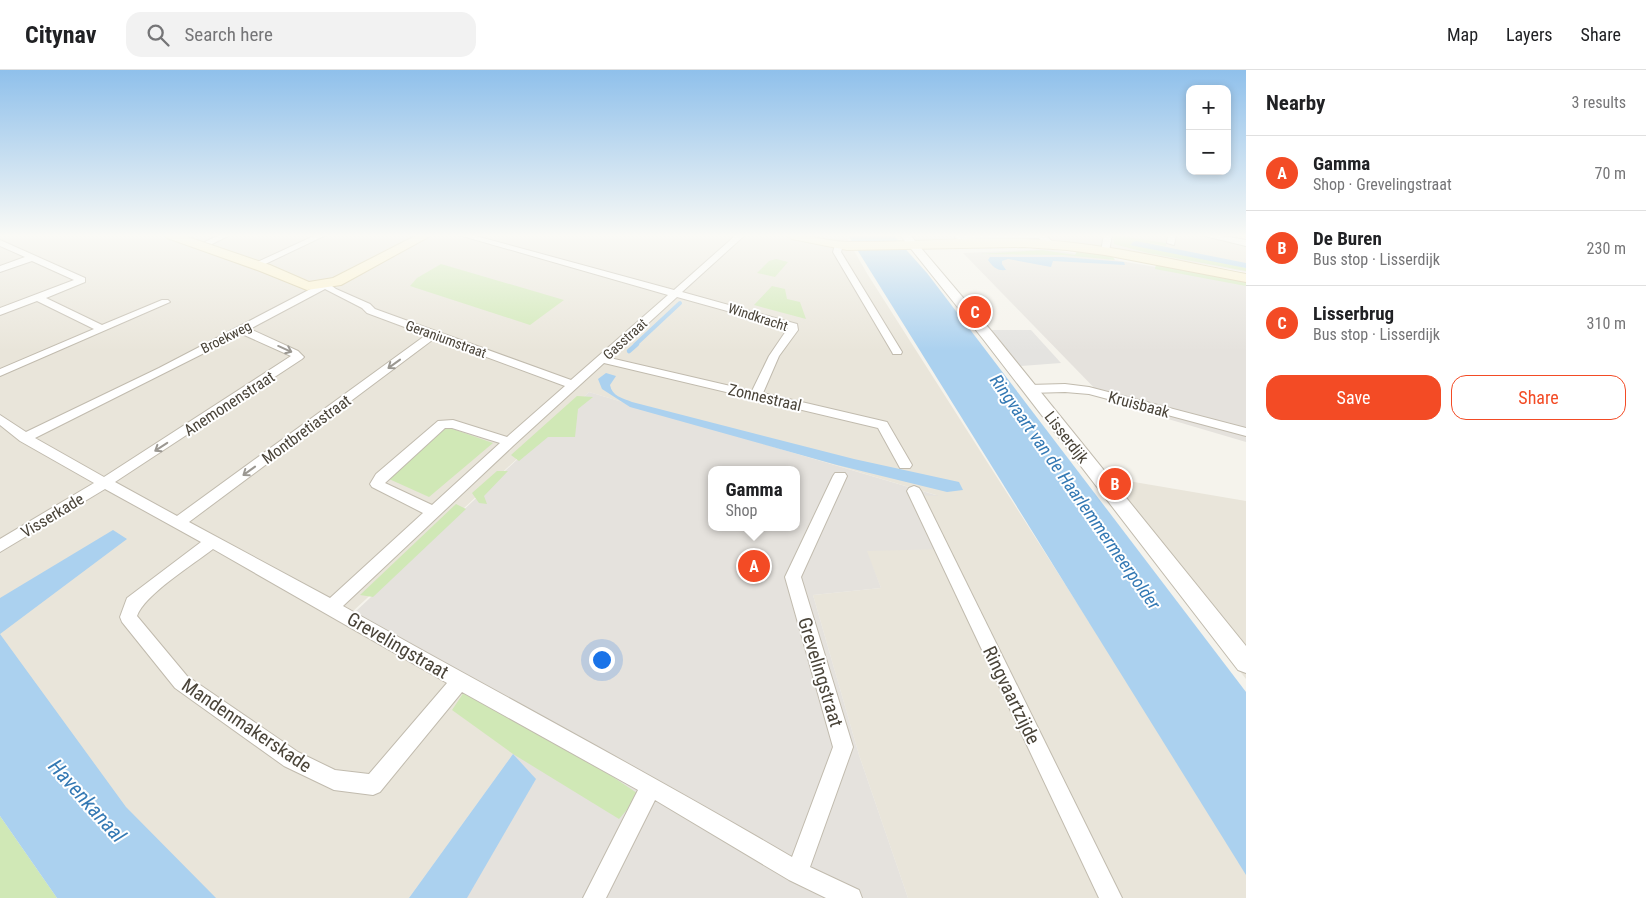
<!DOCTYPE html>
<html lang="en">
<head>
<meta charset="utf-8">
<style>
	:root { --surface:#fff; --page:#f2f2f2; --text:#202124; --muted:#757577; --line:#e0e0e0; --accent:#f34b25 }
	body { margin:0; font-family:"Roboto Condensed",sans-serif; background:var(--page); color:var(--text) }
	.controls { position:absolute; right:15px; top:15px; display:grid; overflow:hidden; border-radius:10px; box-shadow:0 2px 8px #0003 }
	.controls button { width:45px; height:45px; display:grid; place-items:center; padding:0; border:0; border-bottom:1px solid var(--line); background:var(--surface); color:var(--text); font:25px sans-serif }
	.you { position:absolute; left:601px; top:589px; width:18px; height:18px; margin:-12px; border:4px solid #fff; border-radius:50%; background:#1a73e8; box-shadow:0 0 0 8px #1a73e833 }
	.badge { display:grid; place-items:center; width:32px; height:32px; border-radius:50%; background:var(--accent); color:#fff; font-size:16px; font-weight:700 }
	.pin { position:absolute; translate:-50% -50%; border:2px solid #fff; box-shadow:0 1px 5px #0006 }
	.popup { position:absolute; left:708px; top:396px; width:92px; height:65px; box-sizing:border-box; display:grid; place-content:center; border-radius:10px; background:var(--surface); filter:drop-shadow(0 1px 4px #0005); font-size:16px; white-space:nowrap; color:var(--muted) }
	.popup b { font-size:19px; color:var(--text) }
	.popup::after { content:''; position:absolute; left:50%; top:100%; margin-left:-10px; border:10px solid transparent; border-top-color:var(--surface) }
	.list { margin:0; padding:0; list-style:none }
	h2 { display:flex; justify-content:space-between; align-items:center; height:65px; margin:0; padding:0 20px; font-size:21px }
	h2 small { font-size:16px; font-weight:400; color:var(--muted) }
	.list li { display:grid; grid-template-columns:32px 1fr auto; gap:15px; align-items:center; box-sizing:border-box; height:75px; padding:0 20px; border-top:1px solid var(--line) }
	.list b { display:block; font-size:19px; white-space:nowrap }
	.list p { margin:0; font-size:16px; white-space:nowrap; color:var(--muted) }
	.list em { font-size:16px; font-style:normal; color:var(--muted) }
	.actions { display:flex; gap:10px; padding:15px 20px }
	.actions a { flex:1; padding:11px 0; border:1px solid var(--accent); border-radius:15px; text-align:center; font-size:18px; color:var(--accent) }
	.actions .main { background:var(--accent); color:#fff }
	.icon { flex:none; width:28px; height:28px; fill:none; stroke:currentColor; stroke-width:2; stroke-linecap:round; stroke-linejoin:round }
	.map { position:relative; flex:none; width:1246px; height:828px; overflow:hidden }
	header { display:flex; align-items:center; gap:30px; box-sizing:border-box; height:70px; padding:0 25px; background:var(--surface); border-bottom:1px solid var(--line) }
	header strong { font-size:24px }
	nav { display:flex; gap:28px; margin-inline-start:auto; font-size:18px }
	.search { width:350px; height:45px; background:var(--page); display:flex; align-items:center; gap:12px; box-sizing:border-box; padding:0 18px; border-radius:15px; color:var(--muted); font-size:19px }
	main { display:flex }
	aside { flex:1; background:var(--surface) }
	.map>svg:first-child { display:block }
</style>
</head>
<body>
<header>
<strong>Citynav</strong>
<div class="search"><svg class="icon" aria-label="search" viewBox="0 0 24 24"><circle cx="10" cy="10" r="6"/><path d="M15 15l6 6"/></svg>Search here</div>
<nav><a>Map</a><a>Layers</a><a>Share</a></nav>
</header>
<main>
<div class="map">
<svg width="1246" height="828" viewBox="0 0 1246 828">
	<rect width="100%" height="100%" fill="#f5f3ec"/>
	<g fill="#e9e5da">
		<path d="M0,165H845L868,205L1246,798V828H908L859,685L813,525L881,518L866,481L916,425H936L589,322L351,543L544,652L513,684L409,828H180L0,615Z"/>
		<path d="M908,165H1246V202L1105,177L1050,172L916,175Z"/>
		<path d="M1087,404L1246,431V609Z"/>
	</g>
	<g fill="#e5e2dd" fill-rule="evenodd">
		<path d="M1048,179L1246,212V372L1107,331L963,183Z"/>
		<path d="M589,322L939,426L917,425L943,479L867,481L881,518L813,525L859,685L908,828H409L513,684L548,652L354,543ZM712,400H796V457H712Z"/>
	</g>
	<g fill="#d0e8b6">
		<path d="M1113,165L1166,173V176L1142,171L1246,198V201L1148,183L1114,174Z"/>
		<path d="M1042,180L1075,185L1077,181L1112,186L1115,190L1063,185L980,184Z"/>
		<path d="M776,189L788,192L775,207L757,203L769,191Z"/>
		<path d="M441,194L564,230L530,255L410,216L417,208Z"/>
		<path d="M1156,194L1246,211V216L1155,199Z"/>
		<path d="M772,216L785,219L787,229L800,232L806,249L754,235Z"/>
		<path d="M577,326L593,327L578,339L575,367H548L519,391L511,385Z"/>
		<path d="M447,357L493,373L429,427L389,409Z"/>
		<path d="M497,401H508L484,426L487,434L479,433L472,423Z"/>
		<path d="M456,434L466,439L373,527L360,525Z"/>
		<path d="M464,622L610,705L640,725L619,749L513,684L452,640Z"/>
		<path d="M0,746L57,828H0Z"/>
	</g>
	<path fill="#e4e3e0" d="M990,260H1031L1061,293L1021,296Z"/>
	<g fill="#abd1ef">
		<path d="M848,165H893L927,203L1246,622V805Z"/>
		<path d="M1136,171L1246,193V198L1130,175L1133,172Z"/>
		<path d="M990,187H1063L1124,192L1125,195L1053,191L1051,197L1008,189L1002,191V194L1006,200C997,201 993,197 988,190Z"/>
		<path d="M606,303L616,306L610,315C612,326 622,328 632,332L854,389L959,412L963,420L947,422L837,395L630,337L602,319L598,309Z"/>
		<path d="M113,460L127,469L0,564L126,737L216,828H57L0,746V528Z"/>
		<path d="M513,684L536,709L467,828H409Z"/>
	</g>
	<g fill="none" stroke-linecap="round" stroke-linejoin="round">
		<path stroke="#abd1ef" stroke-width="4" d="M635,275L680,233"/>
		<path stroke="#abd1ef" stroke-width="4.5" d="M629,281L637,274"/>
		<g stroke="#c1bbae" stroke-width="2">
			<g id="minor">
				<path d="M219,165H230L212,174L205,172Z"/>
				<path d="M316,165H326L259,197H253L251,195Z"/>
				<path d="M459,165H472L674,220L736,165H745L682,222L797,254L798,260L779,286L763,323L887,352L912,395L910,398H900L878,358L604,293L514,375L343,536C492,620 644,700 792,787L833,677L785,507L833,406L835,403H845L847,406L801,507L853,677L810,797L859,820L862,828H826L789,810L655,730L606,828H583L638,720L462,622L380,722L373,725L334,720L284,696L175,618L122,552L120,547L127,528L201,472L105,419L0,482V469L94,413L20,371L0,355V345L26,362L159,298L322,213H328L336,219L370,234L375,239L571,310L668,225ZM325,219L362,238L367,243L426,265L177,446L115,412L302,289L304,287L298,281L250,259ZM677,227L788,258L769,286L752,321L610,288ZM242,264L291,286L104,407L35,368ZM435,268L565,316L507,367L453,350L438,351L376,404L370,414L372,417L423,443L330,528L189,452ZM445,358H452L500,373L432,435L385,413ZM213,479L447,613L369,704L335,700L298,682L187,606L137,546C144,525 194,494 213,479Z"/>
				<path d="M955,165H1046L1055,175L1048,177L1039,168L958,169L955,168Z"/>
				<path d="M1104,165H1112L1109,181L1105,184L1101,181Z"/>
				<path d="M1168,165H1176L1174,175L1167,173Z"/>
				<path d="M1201,165H1217L1246,170V176Z"/>
				<path d="M0,170L85,208V212L46,228L102,255L162,230H168L170,232L0,306V299L94,259L37,231L0,245V238L74,210L32,191L0,202V196L25,187L0,176Z"/>
				<path d="M839,172L843,175L841,182L902,282L901,284H893L892,282L833,182L835,175Z"/>
				<path d="M1065,314L1089,317L1246,358V366L1089,324L1065,322L1029,323L1023,319L1029,315Z"/>
				<path d="M914,416L919,418L921,421L1122,828H1099L907,421L909,418Z"/>
			</g>
		</g>
		<g stroke="#c1bbae" stroke-width="2">
			<path id="tertiary" d="M900,165H910L993,263L1246,576V603L1238,600L983,269Z"/>
		</g>
		<g stroke="#d3c79d" stroke-width="2">
			<g id="secondary">
				<path d="M165,165H182L270,195L309,212L333,208L417,165H432L341,215L307,220L260,201L167,168Z"/>
				<path d="M786,165C809,164 828,172 850,172C908,173 966,167 1025,169C1099,172 1173,190 1246,204V212L1105,185L1067,180L1024,177L847,180L792,169Z"/>
			</g>
		</g>
		<use href="#minor" fill="#fff" fill-rule="evenodd"/>
		<use href="#tertiary" fill="#fff" fill-rule="evenodd"/>
		<use href="#secondary" fill="#fdf3ce" fill-rule="evenodd"/>
	</g>
	<defs><path id="oneway-shaft" d="M-6 0H5M1.5-3L5.5 0L1.5 3" fill="none" stroke-width="1.6" stroke-linecap="round" stroke-linejoin="round" transform="scale(1.25)"/></defs>
	<g stroke="#9b9892">
		<use href="#oneway-shaft" transform="translate(285 279) rotate(24)"/>
		<use href="#oneway-shaft" transform="translate(394 294) rotate(144)"/>
		<use href="#oneway-shaft" transform="translate(161 377) rotate(147)"/>
		<use href="#oneway-shaft" transform="translate(249 401) rotate(144)"/>
	</g>
	<linearGradient id="sky" x2="0" y2="1"><stop stop-color="#8fc0eb"/><stop offset="0.59" stop-color="#fafaf6"/><stop offset="1" stop-color="#fafaf6" stop-opacity="0"/></linearGradient>
	<rect width="1246" height="281" fill="url(#sky)"/>
	<g text-anchor="middle" stroke-width="4" stroke-linejoin="round" paint-order="stroke">
		<g font-size="14" fill="#4a4439" stroke="#fff">
			<text transform="translate(758 247) rotate(18)" y="5">Windkracht</text>
			<text transform="translate(226 267) rotate(-27)" y="5">Broekweg</text>
			<text transform="translate(446 269) rotate(20)" y="5">Geraniumstraat</text>
			<text transform="translate(625 269) rotate(-42)" y="5">Gasstraat</text>
		</g>
		<g font-size="16" fill="#4a4439" stroke="#fff">
			<text transform="translate(765 327) rotate(13)" y="6">Zonnestraal</text>
			<text transform="translate(229 333) rotate(-33)" y="6">Anemonenstraat</text>
			<text transform="translate(1139 334) rotate(15)" y="6">Kruisbaak</text>
			<text transform="translate(306 359) rotate(-36)" y="6">Montbretiastraat</text>
			<text transform="translate(1067 367) rotate(52)" y="6">Lisserdijk</text>
			<text transform="translate(52 445) rotate(-31)" y="6">Visserkade</text>
		</g>
		<g font-size="18" font-style="italic" fill="#3479b4" stroke="#fff">
			<text transform="translate(1075 422) rotate(55)" y="6">Ringvaart van de Haarlemmermeerpolder</text>
		</g>
		<g font-size="19" fill="#4a4439" stroke="#fff">
			<text transform="translate(398 575) rotate(30)" y="7">Grevelingstraat</text>
			<text transform="translate(821 602) rotate(73)" y="7">Grevelingstraat</text>
			<text transform="translate(1012 625) rotate(64)" y="7">Ringvaartzijde</text>
			<text transform="translate(247 655) rotate(34)" y="7">Mandenmakerskade</text>
		</g>
		<g font-size="21" font-style="italic" fill="#3479b4" stroke="#fff">
			<text transform="translate(87 731) rotate(48)" y="7">Havenkanaal</text>
		</g>
	</g>
</svg>
<div class="controls">
<button>+</button>
<button>−</button>
</div>
<div class="you"></div>
<div class="pin badge" style="left:754px;top:496px">A</div>
<div class="popup"><b>Gamma</b>Shop</div>
<div class="pin badge" style="left:1115px;top:414px">B</div>
<div class="pin badge" style="left:975px;top:242px">C</div>
</div>
<aside>
<h2>Nearby<small>3 results</small></h2>
<ul class="list">
<li><span class="badge">A</span><div><b>Gamma</b><p>Shop · Grevelingstraat</p></div><em>70 m</em></li>
<li><span class="badge">B</span><div><b>De Buren</b><p>Bus stop · Lisserdijk</p></div><em>230 m</em></li>
<li><span class="badge">C</span><div><b>Lisserbrug</b><p>Bus stop · Lisserdijk</p></div><em>310 m</em></li>
</ul>
<div class="actions"><a class="main">Save</a><a>Share</a></div>
</aside>
</main>
</body>
</html>
